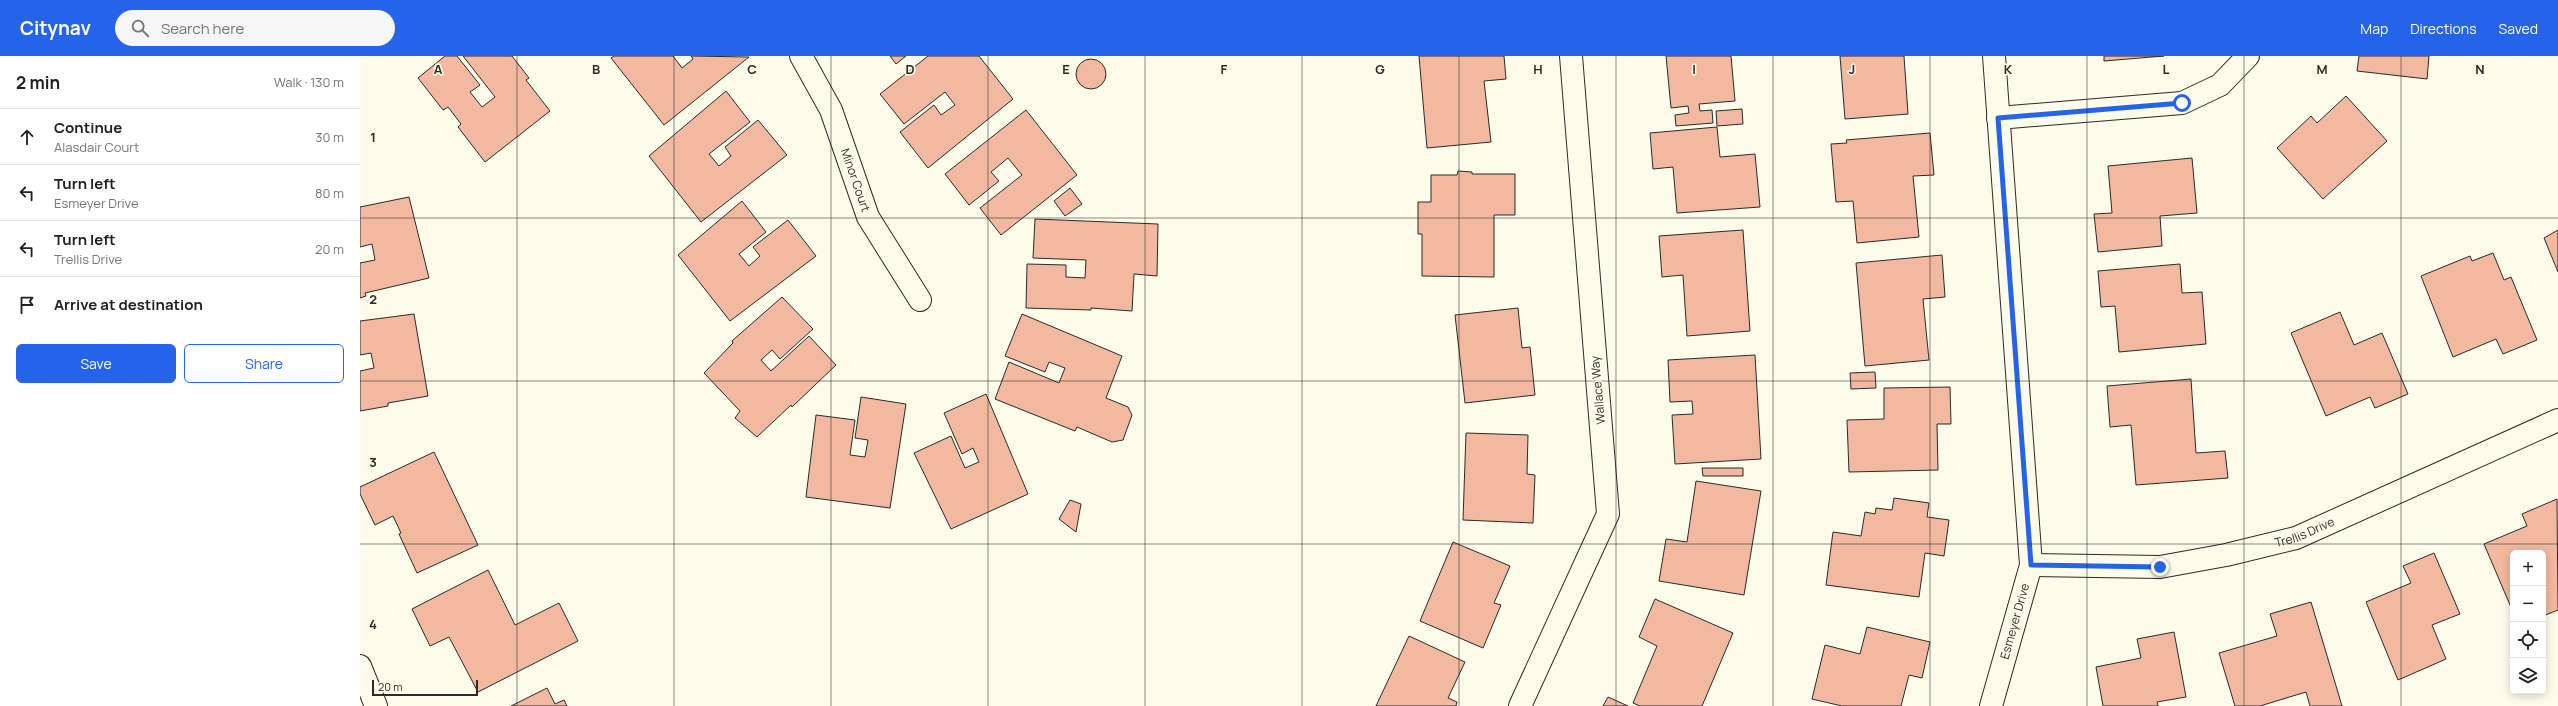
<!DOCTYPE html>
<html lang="en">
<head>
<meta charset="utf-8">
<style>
	:root { --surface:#fff; --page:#f6f6f6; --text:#202124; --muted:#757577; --line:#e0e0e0; --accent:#2563eb }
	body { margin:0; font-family:Manrope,sans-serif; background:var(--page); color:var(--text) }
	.controls { position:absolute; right:12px; bottom:12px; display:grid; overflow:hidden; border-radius:6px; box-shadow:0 2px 10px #0003 }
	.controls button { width:36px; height:36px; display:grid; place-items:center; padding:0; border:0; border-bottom:1px solid var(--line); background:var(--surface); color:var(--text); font:20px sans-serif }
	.scale { position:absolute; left:12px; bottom:10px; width:106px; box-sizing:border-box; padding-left:4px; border:2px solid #2b2b2b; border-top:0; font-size:11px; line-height:14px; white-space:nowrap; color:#2b2b2b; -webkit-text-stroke:3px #fdfbea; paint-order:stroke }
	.stop { position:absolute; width:12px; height:12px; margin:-9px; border:3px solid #2563eb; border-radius:50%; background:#fff }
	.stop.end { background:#2563eb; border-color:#fff; box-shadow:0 1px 4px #0008 }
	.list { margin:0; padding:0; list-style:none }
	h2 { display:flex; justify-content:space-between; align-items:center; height:52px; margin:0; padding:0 16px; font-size:17px }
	h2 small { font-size:13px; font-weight:400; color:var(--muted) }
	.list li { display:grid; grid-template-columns:26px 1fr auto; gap:12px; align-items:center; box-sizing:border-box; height:56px; padding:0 16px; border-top:1px solid var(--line) }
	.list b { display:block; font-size:15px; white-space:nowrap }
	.list p { margin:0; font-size:13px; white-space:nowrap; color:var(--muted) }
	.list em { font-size:13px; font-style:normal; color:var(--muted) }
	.actions { display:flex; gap:8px; padding:12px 16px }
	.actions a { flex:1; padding:9px 0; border:1px solid var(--accent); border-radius:6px; text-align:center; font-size:14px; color:var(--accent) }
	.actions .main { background:var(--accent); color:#fff }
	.icon { flex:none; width:22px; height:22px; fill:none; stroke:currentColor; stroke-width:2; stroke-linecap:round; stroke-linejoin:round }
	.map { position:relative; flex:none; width:2198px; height:650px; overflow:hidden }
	header { display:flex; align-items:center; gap:24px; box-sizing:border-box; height:56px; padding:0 20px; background:var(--accent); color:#fff }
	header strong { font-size:19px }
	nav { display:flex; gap:22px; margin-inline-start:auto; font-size:14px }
	.search { width:280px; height:36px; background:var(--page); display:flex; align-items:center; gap:10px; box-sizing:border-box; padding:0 14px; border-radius:22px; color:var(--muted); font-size:15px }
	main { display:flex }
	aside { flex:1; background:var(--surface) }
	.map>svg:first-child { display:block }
</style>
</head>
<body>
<header>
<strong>Citynav</strong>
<div class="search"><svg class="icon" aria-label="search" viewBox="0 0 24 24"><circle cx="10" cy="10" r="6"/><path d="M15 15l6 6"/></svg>Search here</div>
<nav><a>Map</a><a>Directions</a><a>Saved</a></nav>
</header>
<main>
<aside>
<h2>2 min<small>Walk · 130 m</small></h2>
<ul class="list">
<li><svg class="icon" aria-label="ahead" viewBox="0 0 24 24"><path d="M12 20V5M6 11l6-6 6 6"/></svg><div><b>Continue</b><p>Alasdair Court</p></div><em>30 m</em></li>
<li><svg class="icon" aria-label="left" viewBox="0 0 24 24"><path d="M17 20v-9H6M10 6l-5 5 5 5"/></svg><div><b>Turn left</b><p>Esmeyer Drive</p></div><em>80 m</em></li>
<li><svg class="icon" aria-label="left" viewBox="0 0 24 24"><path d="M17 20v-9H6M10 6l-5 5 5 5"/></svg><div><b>Turn left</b><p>Trellis Drive</p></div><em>20 m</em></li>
<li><svg class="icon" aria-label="arrive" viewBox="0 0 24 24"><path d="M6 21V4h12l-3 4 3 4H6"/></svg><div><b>Arrive at destination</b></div></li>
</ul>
<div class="actions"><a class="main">Save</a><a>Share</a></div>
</aside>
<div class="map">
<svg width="2198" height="650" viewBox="0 0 2198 650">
	<rect width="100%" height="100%" fill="#fdfbea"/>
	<g fill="#f2b8a0" stroke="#2b2b2b">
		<path d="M85,0H97L120,29L110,36L122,51L135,41L103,0H152L169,22L166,24L190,55L125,106L98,71L101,68L88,51L83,54L58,22Z"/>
		<path d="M254,0H313L322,12L333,3L331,0L389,1L304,69L251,2Z"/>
		<path d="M530,0H546L536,8Z"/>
		<path d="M568,0H619L653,43L568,112L540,76L574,49L581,59L595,49L585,36L544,68L520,38Z"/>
		<path d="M1059,0H1144L1146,23L1124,25L1131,86L1067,92Z"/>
		<path d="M1306,0H1371L1375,45L1339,48L1340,55L1352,54L1353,67L1316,70L1315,59L1329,57L1328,50L1311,52Z"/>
		<path d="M1480,0H1544L1548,58L1485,63Z"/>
		<path d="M1744,0H1804L1744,5Z"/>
		<path d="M1999,0H2069L2067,23L1997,15Z"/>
		<circle cx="731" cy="18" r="15"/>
		<path d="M366,35L390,66L349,98L359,110L371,100L365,91L398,64L427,99L341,166L289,100Z"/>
		<path d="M1986,40L2027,85L1963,143L1917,92L1951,60L1957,67Z"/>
		<path d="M1382,53L1383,68L1357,70L1356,55Z"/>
		<path d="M666,54L717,119L641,179L620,152L662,119L648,102L631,116L639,125L609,149L585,118Z"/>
		<path d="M1357,71L1360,101L1395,98L1400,151L1317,157L1313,111L1293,113L1290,77Z"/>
		<path d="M1570,77L1574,119L1553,120L1559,181L1497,187L1493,145L1476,146L1471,88L1487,87L1486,84Z"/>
		<path d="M1832,102L1837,157L1800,160L1802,190L1738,196L1734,158L1752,157L1748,110Z"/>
		<path d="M1098,115L1112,116V118H1155V159H1134V221L1062,220V178H1058V146H1071V119H1097Z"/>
		<path d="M710,132L722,148L705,160L694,145Z"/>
		<path d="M49,141L69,222L5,237L6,240L0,242V207L15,204L12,188L0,191V151Z"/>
		<path d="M382,145L406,176L379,198L389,210L400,200L393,191L428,164L456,200L370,265L318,199Z"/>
		<path d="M675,163L798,168L797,220L774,218L772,255L731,252V254L666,252L667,208L706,209V221L725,222L726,204L673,202Z"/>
		<path d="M1383,174L1390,275L1327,280L1323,219L1302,221L1299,180Z"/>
		<path d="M2198,174V216L2184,182Z"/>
		<path d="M2133,197L2144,224L2151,221L2177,284L2143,298L2136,283L2093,301L2061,220L2110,200L2112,205Z"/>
		<path d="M1582,199L1585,241L1563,243L1569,304L1505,310L1496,207Z"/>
		<path d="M1820,208L1822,237L1842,236L1846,288L1759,296L1755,250L1741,251L1738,215Z"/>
		<path d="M422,241L453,273L420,303L412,294L401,304L411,315L449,280L476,309L432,351L431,349L397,381L375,362L380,355L344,317L373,287L372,285Z"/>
		<path d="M1158,252L1162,292L1170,291L1175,339L1105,347L1095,259Z"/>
		<path d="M1980,256L1994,289L2022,277L2048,338L2015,352L2010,341L1966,360L1931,277Z"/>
		<path d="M54,258L68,340L28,347V350L0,355V315L14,312L11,297L0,299V265Z"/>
		<path d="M662,258L762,300L746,342L768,351L772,359L763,384L752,386L717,371L715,375L635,343L649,306L699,327L705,312L689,306L685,316L645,300Z"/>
		<path d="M1395,299L1401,403L1315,408L1312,359L1333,358L1332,345L1310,346L1308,304Z"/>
		<path d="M1515,316L1516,332L1491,333L1490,317Z"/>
		<path d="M1831,323L1836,397L1865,395L1868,422L1776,429L1771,369L1750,371L1747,330Z"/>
		<path d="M1590,331L1591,368H1577L1578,414L1489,416L1487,364L1524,363V332Z"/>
		<path d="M626,338L668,438L591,473L554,397L591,380L605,412L619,406L613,392L602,398L584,357Z"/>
		<path d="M501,341L546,348L530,452L446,441L456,359L495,364L490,399L505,401L508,384L495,382Z"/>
		<path d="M1106,377L1168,379L1167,418L1175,419L1173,467L1103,464Z"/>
		<path d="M74,396L118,489L57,517L39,478L41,477L33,460L15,469L0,438V431Z"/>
		<path d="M1342,412H1383V420H1343Z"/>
		<path d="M1336,425L1401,435L1384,539L1299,525L1306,483L1327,486Z"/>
		<path d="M1534,442L1569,447L1567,461L1589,464L1584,500L1565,497L1559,541L1466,529L1473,476L1501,480L1505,456L1515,458L1516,452L1532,454Z"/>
		<path d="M2197,443L2198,554L2183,560V497H2153V556L2124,488L2167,470L2162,458Z"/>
		<path d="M710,444L721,448L716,476L699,463Z"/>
		<path d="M1093,486L1150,510L1134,547L1141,549L1123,592L1060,565Z"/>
		<path d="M2074,497L2100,558L2072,569L2086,603L2038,624L2006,546L2051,527L2043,510Z"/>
		<path d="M128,514L155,569L199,547L218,585L118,636L89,581L70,590L52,553Z"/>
		<path d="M1295,543L1373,577L1342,650H1280L1273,647L1297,590L1279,581Z"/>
		<path d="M1951,546L1982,650H1950L1946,636L1900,650H1875L1859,597L1917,580L1910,558Z"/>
		<path d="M1507,571L1570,586L1562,622L1549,619L1541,650H1482L1452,643L1465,589L1500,598Z"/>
		<path d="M1814,576L1826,641L1797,646L1798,650H1743L1736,611L1781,602L1777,583Z"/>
		<path d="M1049,580L1105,606L1088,642L1097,646L1096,650H1016Z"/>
		<path d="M187,632L195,648L204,644L207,650H151Z"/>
		<path d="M1248,641L1268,650H1243Z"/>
	</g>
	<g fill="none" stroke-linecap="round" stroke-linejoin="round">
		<g stroke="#2b2b2b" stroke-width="24">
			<g id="street">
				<path id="s1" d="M441,0L471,54L508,161L560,244"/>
				<path d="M1638,62L1822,47L1860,29L1888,0"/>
				<path id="s2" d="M1671,509L1800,511L1866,499L1936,482L2198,364"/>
				<path d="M0,610L16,650"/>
				<path d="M1160,650L1248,458L1211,0"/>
				<path id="s3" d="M1631,650L1671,509L1634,0"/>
			</g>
		</g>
		<use href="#street" stroke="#fdfbea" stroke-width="22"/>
	</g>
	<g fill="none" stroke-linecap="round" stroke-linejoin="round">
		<path stroke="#2563eb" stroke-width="5" d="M1800,511L1671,509L1638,62L1822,47"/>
	</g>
	<path fill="none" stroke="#2b2b2b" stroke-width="1" stroke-opacity="0.55" d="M157,0V650M314,0V650M471,0V650M628,0V650M785,0V650M942,0V650M1099,0V650M1256,0V650M1413,0V650M1570,0V650M1727,0V650M1884,0V650M2041,0V650M0,162H2198M0,325H2198M0,488H2198"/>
	<g text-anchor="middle" stroke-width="3" stroke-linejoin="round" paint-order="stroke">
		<g font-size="12" fill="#2b2b2b" stroke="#fdfbea">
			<text dy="4" stroke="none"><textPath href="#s1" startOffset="136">Minor Court</textPath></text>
			<text transform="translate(1238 334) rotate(-95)" y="4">Wallace Way</text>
			<text dy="4" stroke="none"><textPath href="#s2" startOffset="278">Trellis Drive</textPath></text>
			<text dy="4" stroke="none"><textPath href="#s3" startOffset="88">Esmeyer Drive</textPath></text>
		</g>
	</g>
	<g font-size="13" text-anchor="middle" font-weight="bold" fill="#2b2b2b" stroke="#fdfbea" stroke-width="3" stroke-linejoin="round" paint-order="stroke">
		<text x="78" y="18">A</text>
		<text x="236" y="18">B</text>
		<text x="392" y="18">C</text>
		<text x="550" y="18">D</text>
		<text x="706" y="18">E</text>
		<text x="864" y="18">F</text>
		<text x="1020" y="18">G</text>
		<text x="1178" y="18">H</text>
		<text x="1334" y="18">I</text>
		<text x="1492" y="18">J</text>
		<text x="1648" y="18">K</text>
		<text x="1806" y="18">L</text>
		<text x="1962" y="18">M</text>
		<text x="2120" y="18">N</text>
		<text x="13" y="86">1</text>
		<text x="13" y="248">2</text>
		<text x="13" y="411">3</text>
		<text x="13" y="573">4</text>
	</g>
</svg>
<div class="controls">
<button>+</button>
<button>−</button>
<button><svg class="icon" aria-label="locate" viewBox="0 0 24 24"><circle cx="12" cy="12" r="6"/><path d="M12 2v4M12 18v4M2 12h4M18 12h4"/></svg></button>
<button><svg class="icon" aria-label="layers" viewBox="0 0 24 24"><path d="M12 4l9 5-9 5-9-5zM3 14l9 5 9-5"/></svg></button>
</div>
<div class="scale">20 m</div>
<div class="stop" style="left:1822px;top:47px"></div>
<div class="stop end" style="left:1800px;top:511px"></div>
</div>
</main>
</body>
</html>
